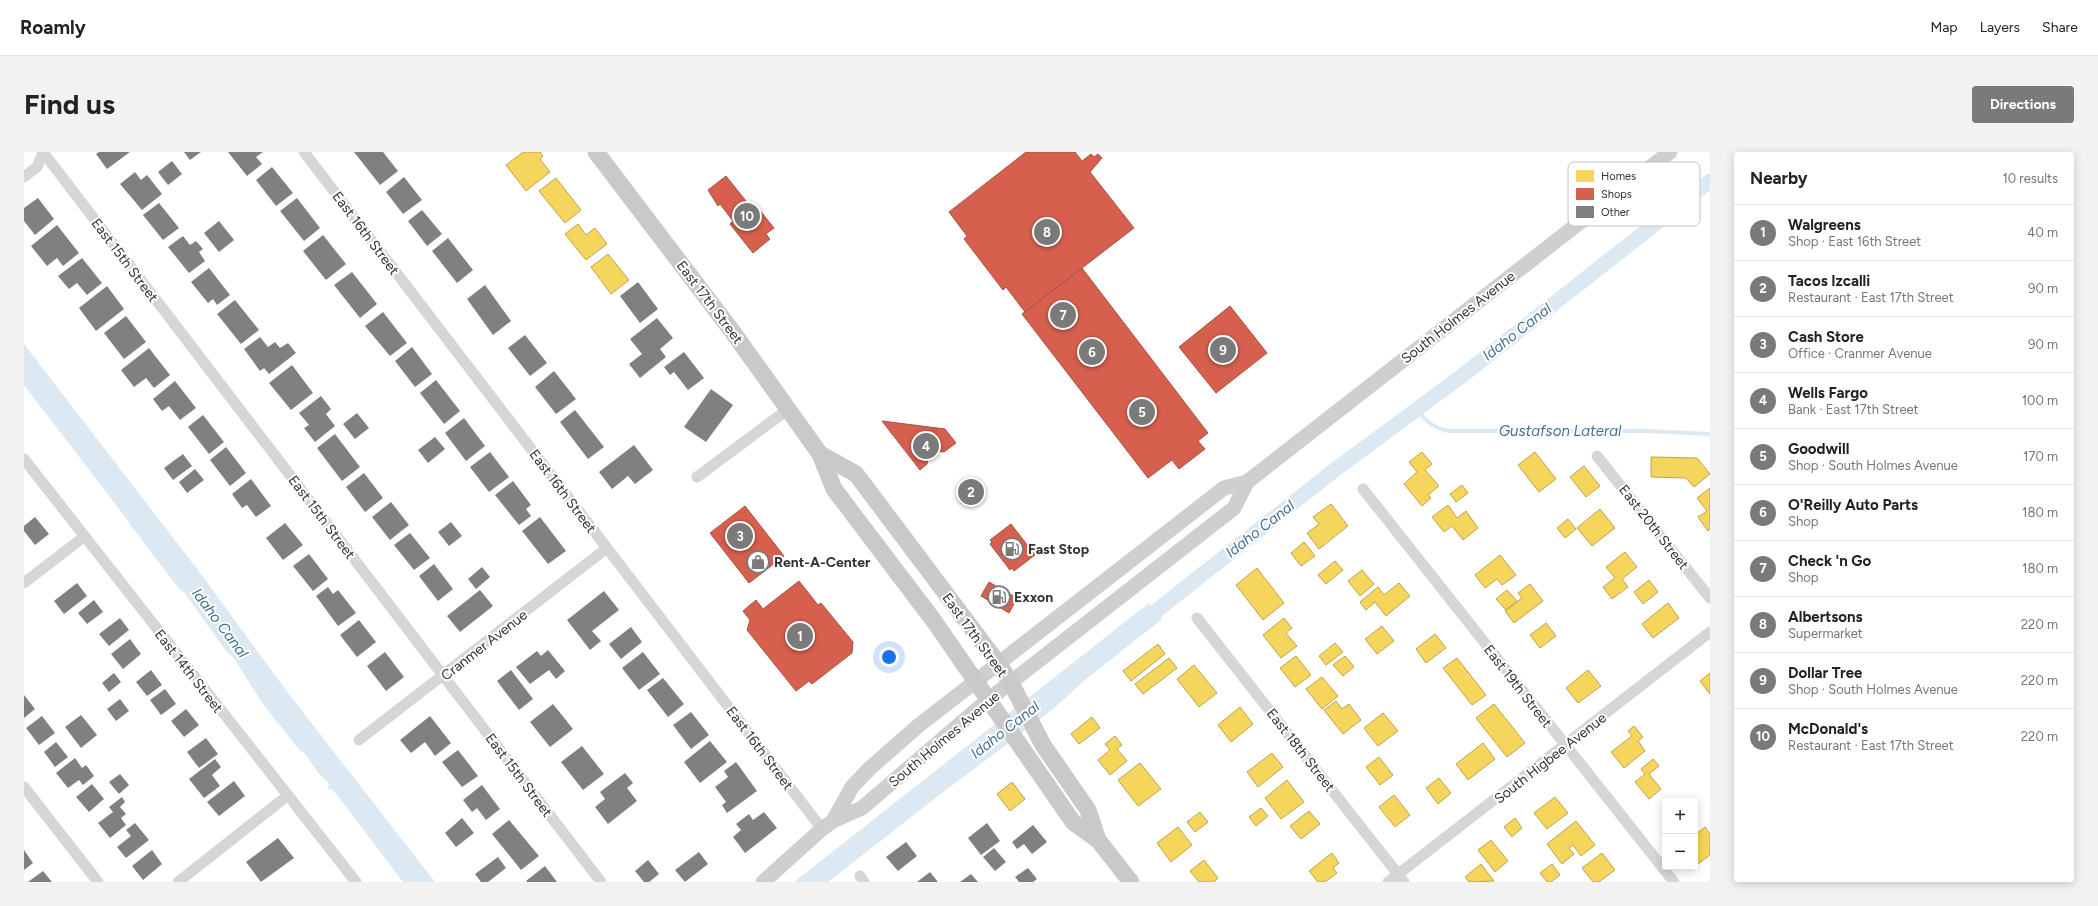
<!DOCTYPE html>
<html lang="en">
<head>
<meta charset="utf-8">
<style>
	:root { --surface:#fff; --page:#f2f2f2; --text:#222; --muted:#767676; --line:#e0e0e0; --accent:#7a7a7a }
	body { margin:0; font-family:Figtree,sans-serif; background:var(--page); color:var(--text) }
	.controls { position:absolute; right:12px; bottom:12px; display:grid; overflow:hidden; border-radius:4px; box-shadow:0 2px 10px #0003 }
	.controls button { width:36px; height:36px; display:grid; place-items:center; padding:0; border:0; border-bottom:1px solid var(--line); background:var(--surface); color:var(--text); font:20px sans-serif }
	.you { position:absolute; left:865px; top:505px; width:14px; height:14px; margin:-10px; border:3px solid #fff; border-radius:50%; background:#1a73e8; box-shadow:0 0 0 6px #1a73e833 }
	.badge { display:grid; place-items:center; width:26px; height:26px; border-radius:50%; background:var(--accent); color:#fff; font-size:13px; font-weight:700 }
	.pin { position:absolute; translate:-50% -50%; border:2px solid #fff; box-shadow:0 1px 4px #0006 }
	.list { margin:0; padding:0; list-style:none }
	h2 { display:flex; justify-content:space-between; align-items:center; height:52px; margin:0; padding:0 16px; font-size:17px }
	h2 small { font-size:13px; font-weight:400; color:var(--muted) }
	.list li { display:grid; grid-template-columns:26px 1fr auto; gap:12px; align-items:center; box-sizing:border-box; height:56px; padding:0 16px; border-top:1px solid var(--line) }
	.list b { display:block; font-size:15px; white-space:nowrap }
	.list p { margin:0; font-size:13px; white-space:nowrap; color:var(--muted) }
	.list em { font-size:13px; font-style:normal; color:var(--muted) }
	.map { position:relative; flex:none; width:1686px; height:730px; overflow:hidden; border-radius:4px }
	header { display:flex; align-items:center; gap:24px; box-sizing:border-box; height:56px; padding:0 20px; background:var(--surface); border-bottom:1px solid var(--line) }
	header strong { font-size:19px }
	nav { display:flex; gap:22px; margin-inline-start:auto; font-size:14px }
	.intro { display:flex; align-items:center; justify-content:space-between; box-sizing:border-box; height:96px; padding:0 24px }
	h1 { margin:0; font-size:28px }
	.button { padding:10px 18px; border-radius:4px; background:var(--accent); color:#fff; font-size:14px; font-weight:700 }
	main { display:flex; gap:24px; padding:0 24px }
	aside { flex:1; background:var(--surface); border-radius:4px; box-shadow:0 2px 10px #0003 }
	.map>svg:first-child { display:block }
</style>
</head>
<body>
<header>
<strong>Roamly</strong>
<nav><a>Map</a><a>Layers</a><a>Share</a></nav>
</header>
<div class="intro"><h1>Find us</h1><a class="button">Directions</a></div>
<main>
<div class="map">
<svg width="1686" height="730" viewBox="0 0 1686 730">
	<rect width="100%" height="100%" fill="#fff"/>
	<g fill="#dde9f2">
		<path d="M0,192L180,426L261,537L411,730H379L317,648L308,637H304L305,631L295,622L279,599L277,600L239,552L209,505L202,499L160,440L156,438L120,391C115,382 107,376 102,366L0,233Z"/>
		<path d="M1125,451L1138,467L1061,528L1028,558L905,651L804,730H770Z"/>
	</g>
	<g fill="#f6d55c" stroke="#bba44f">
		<path d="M499,0H516L519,4L516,7L526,20L502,39L482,13Z"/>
		<path d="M532,26L557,58L541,71L515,39Z"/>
		<path d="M554,72L562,83L571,76L583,92L562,108L541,82Z"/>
		<path d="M584,102L605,128L587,142L567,115Z"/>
		<path d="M1398,300L1408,312L1401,318L1415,334L1404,343L1407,346L1398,354L1380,332L1393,320L1385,310Z"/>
		<path d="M1511,300L1532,327L1515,340L1494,313Z"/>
		<path d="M1627,305L1673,306L1686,322L1670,335L1662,326L1627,325Z"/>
		<path d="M1560,314L1576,334L1562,345L1546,325Z"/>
		<path d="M1438,333L1444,341L1432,350L1426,342Z"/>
		<path d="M1686,336V377L1684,379L1674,365L1683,359L1673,346Z"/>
		<path d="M1307,352L1324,374L1295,397L1283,381L1295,372L1289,365Z"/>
		<path d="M1424,353L1433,366L1442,359L1454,376L1439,388L1428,374L1420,380L1408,365Z"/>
		<path d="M1576,357L1591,376L1568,394L1553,376Z"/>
		<path d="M1544,367L1552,377L1541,386L1533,376Z"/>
		<path d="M1280,390L1291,404L1277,414L1267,401Z"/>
		<path d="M1601,400L1613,415L1598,427L1604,435L1588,447L1579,435L1591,426L1582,415Z"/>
		<path d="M1476,403L1492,423L1478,433L1473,427L1461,436L1451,423Z"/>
		<path d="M1311,409L1319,418L1302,432L1294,423Z"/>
		<path d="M1233,416L1260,451L1239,468L1212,433Z"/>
		<path d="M1338,418L1350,432L1336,444L1324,429Z"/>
		<path d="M1625,428L1634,440L1619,452L1610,440Z"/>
		<path d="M1375,431L1386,444L1362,464L1351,450L1342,458L1336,450L1354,435L1360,443Z"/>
		<path d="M1506,432L1519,449L1490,471L1481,459L1498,446L1494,441Z"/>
		<path d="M1483,438L1493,449L1482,458L1472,447Z"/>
		<path d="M1644,451L1655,466L1629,486L1618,472Z"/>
		<path d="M1260,466L1268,476L1262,481L1273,494L1257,506L1239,483Z"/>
		<path d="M1522,471L1532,484L1516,496L1506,483Z"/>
		<path d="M1358,474L1370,489L1353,502L1341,487Z"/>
		<path d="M1411,482L1422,496L1402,511L1392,497Z"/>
		<path d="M1311,491L1319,500L1302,513L1295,504Z"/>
		<path d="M1134,492L1141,502L1107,529L1099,519Z"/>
		<path d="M1272,504L1287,523L1271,535L1256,516Z"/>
		<path d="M1321,504L1330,515L1319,524L1309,513Z"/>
		<path d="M1145,506L1153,516L1119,542L1111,532Z"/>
		<path d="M1433,506L1462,543L1448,553L1419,516Z"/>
		<path d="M1170,513L1193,541L1175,555L1153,527Z"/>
		<path d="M1564,518L1577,534L1554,551L1542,536Z"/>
		<path d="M1686,521V542L1676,529Z"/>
		<path d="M1298,525L1314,544L1298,557L1282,537Z"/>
		<path d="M1312,549L1318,557L1325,552L1337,568L1319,582L1300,558Z"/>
		<path d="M1470,552L1501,591L1483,605L1452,566Z"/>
		<path d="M1216,555L1229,572L1207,590L1194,573Z"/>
		<path d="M1359,561L1374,579L1354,594L1340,576Z"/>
		<path d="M1068,565L1076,576L1055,592L1047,582Z"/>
		<path d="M1610,574L1619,585L1614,589L1621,599L1600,616L1587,600L1608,584L1604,579Z"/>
		<path d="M1091,584L1098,593L1093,597L1103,609L1086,623L1074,608L1086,598L1081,592Z"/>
		<path d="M1459,591L1471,607L1444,628L1432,612Z"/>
		<path d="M1248,601L1259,615L1234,635L1223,620Z"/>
		<path d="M1355,605L1369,623L1356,633L1342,615Z"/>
		<path d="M1629,607L1635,614L1625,622L1637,637L1625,647L1611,630L1621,622L1617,617Z"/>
		<path d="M1116,611L1137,637L1114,654L1094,628Z"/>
		<path d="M1415,626L1427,641L1414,652L1402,636Z"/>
		<path d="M1263,628L1280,650L1257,667L1241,646Z"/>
		<path d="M988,630L1001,647L986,659L973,642Z"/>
		<path d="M1370,643L1386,663L1371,675L1355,655Z"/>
		<path d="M1531,645L1544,661L1523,677L1510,661Z"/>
		<path d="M1237,656L1244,664L1232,674L1225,665Z"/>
		<path d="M1285,659L1296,672L1277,687L1266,674Z"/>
		<path d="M1176,660L1184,670L1171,680L1163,670Z"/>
		<path d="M1491,666L1498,676L1488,685L1480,675Z"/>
		<path d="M1552,669L1571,693L1557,704L1549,693L1545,696L1550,702L1538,712L1523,692Z"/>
		<path d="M1154,675L1168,693L1147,710L1133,691Z"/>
		<path d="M1681,675L1686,682V703L1674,712L1671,708V683Z"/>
		<path d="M1467,688L1484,709L1471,720L1454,698Z"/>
		<path d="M1308,701L1315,711L1309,716L1313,721L1301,730H1294L1285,719Z"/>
		<path d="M1578,701L1591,718L1575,730H1569L1558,716Z"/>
		<path d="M1180,708L1194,726L1190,730H1175L1166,719Z"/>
		<path d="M1457,712L1470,729L1445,730L1441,725Z"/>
		<path d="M1528,712L1536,723L1527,730H1523L1516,721Z"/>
	</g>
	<g fill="#d6604d" stroke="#a55245">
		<path d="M1002,0H1051L1058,9L1067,2L1070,5L1074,2L1078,6L1066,20L1110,76L1001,160L982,135L979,138L940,87L943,84L925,60Z"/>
		<path d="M702,24L730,59L734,56L750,76L742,82L746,87L729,101L706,72L709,69L696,52L694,54L684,38Z"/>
		<path d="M1058,116L1184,281L1174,289L1181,297L1155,317L1148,308L1124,326L998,162Z"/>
		<path d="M1206,154L1243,201L1192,241L1155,195Z"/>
		<path d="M858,269L921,277L932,291L920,300L905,298L903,312L896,318Z"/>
		<path d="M954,329L960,336L938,352L933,345Z"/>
		<path d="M721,354L760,404L725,431L686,381Z"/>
		<path d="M987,372L1011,403L990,419L988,416L986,418L966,392L968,390L966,388Z"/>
		<path d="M775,429L794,453L797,451L829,490L828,501L788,532L785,529L772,539L723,478L726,468L719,459L732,448L739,457Z"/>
		<path d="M965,430L993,446L985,461L957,444Z"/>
	</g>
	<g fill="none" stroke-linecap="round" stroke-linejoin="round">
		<path stroke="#dde9f2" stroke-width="4" d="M1393,259C1403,269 1410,277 1425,279H1623L1686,282"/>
		<path stroke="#dde9f2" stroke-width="15" d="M1117,471L1308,320L1435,226L1686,29"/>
	</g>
	<g fill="#808080">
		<path d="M75,0H106L83,17L72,2Z"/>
		<path d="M160,0H177L166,8Z"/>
		<path d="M204,0H239L232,5L238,12L223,24Z"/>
		<path d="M330,0H359L374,19L356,33Z"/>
		<path d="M148,9L158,22L144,33L134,20Z"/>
		<path d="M248,15L269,41L252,54L232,28Z"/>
		<path d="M111,20L117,28L123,23L138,42L118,58L96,32Z"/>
		<path d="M380,25L398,48L379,62L362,40Z"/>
		<path d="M14,46L30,67L11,83L0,69V56Z"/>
		<path d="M273,46L296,76L280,89L256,59Z"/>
		<path d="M135,51L155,76L139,88L119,63Z"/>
		<path d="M398,58L418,82L403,94L384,69Z"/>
		<path d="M195,69L210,88L195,100L180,81Z"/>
		<path d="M33,73L55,101L39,114L33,106L23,114L7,94Z"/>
		<path d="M299,83L322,112L302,128L279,99Z"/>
		<path d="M159,84L166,93L172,89L179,97L175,100L181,109L165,121L144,95Z"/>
		<path d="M424,86L449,118L433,131L408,99Z"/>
		<path d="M58,106L78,131L63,143L53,131L45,137L34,124Z"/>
		<path d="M185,116L206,143L193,153L189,147L184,151L167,130Z"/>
		<path d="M328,120L353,152L336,166L310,133Z"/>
		<path d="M614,130L634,157L616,171L596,144Z"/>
		<path d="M461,133L487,169L469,183L443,147Z"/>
		<path d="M83,134L100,157L72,179L55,156Z"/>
		<path d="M211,148L235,178L217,192L193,162Z"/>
		<path d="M359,160L383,191L366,204L341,174Z"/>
		<path d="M102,164L122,190L100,207L80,181Z"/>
		<path d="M633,166L649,186L636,197L642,205L616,226L605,212L618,202L606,187Z"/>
		<path d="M501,183L523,211L506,224L484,196Z"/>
		<path d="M236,185L244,195L251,190L256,196L264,191L272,201L245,222L240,216L236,219L220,197Z"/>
		<path d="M388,195L408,222L391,235L371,209Z"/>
		<path d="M125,196L146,223L130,236L122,226L110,235L97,218Z"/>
		<path d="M660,200L680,226L664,238L650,220L646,223L640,215Z"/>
		<path d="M268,213L289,241L267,258L245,231Z"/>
		<path d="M530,219L552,247L532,262L511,235Z"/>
		<path d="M412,228L436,259L420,272L396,241Z"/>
		<path d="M151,229L172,256L156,268L145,254L138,259L129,247Z"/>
		<path d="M687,237L709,253L682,290L660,275Z"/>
		<path d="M297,244L307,257L302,262L311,274L291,290L280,276L285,273L275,261Z"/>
		<path d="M551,258L580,295L564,307L536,270Z"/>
		<path d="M333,261L345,276L331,287L319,272Z"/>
		<path d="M179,263L200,290L185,302L164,275Z"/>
		<path d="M440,266L461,294L442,309L421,281Z"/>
		<path d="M311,282L336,315L318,329L293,296Z"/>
		<path d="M411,285L421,297L404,311L394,298Z"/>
		<path d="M610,293L629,318L611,332L604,324L588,337L575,320Z"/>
		<path d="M202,295L222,321L206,334L186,308Z"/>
		<path d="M466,300L485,325L465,340L446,315Z"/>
		<path d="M159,302L168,314L149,328L140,316Z"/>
		<path d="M171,317L180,328L163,341L155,330Z"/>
		<path d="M340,321L359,346L341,360L322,335Z"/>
		<path d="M227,327L247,354L232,365L223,353L218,356L208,342Z"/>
		<path d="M489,329L507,353L502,357L507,364L495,373L471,343Z"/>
		<path d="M367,350L385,373L366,388L348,365Z"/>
		<path d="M11,365L25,382L11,393L0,379V374Z"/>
		<path d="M516,365L542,399L524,412L498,379Z"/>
		<path d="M427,370L438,384L425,394L414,380Z"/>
		<path d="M261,371L279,393L259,408L242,386Z"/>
		<path d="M386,381L406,406L390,418L370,393Z"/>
		<path d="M285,402L304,427L289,439L269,414Z"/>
		<path d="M410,412L429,437L414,449L395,424Z"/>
		<path d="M458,415L466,425L452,437L444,427Z"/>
		<path d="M53,431L63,444L40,462L30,449Z"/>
		<path d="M304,435L309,442L314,438L332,461L314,474L292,444Z"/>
		<path d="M456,438L469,454L436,480L423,464Z"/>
		<path d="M580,439L595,458L568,479L577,489L566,498L543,468Z"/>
		<path d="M70,448L79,460L63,472L54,461Z"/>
		<path d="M96,466L105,478L85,494L75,482Z"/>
		<path d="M335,468L352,490L333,505L316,483Z"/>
		<path d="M607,475L618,490L597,507L585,492Z"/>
		<path d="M106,487L117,502L99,517L87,502Z"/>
		<path d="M524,498L541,519L532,527L525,518L506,532L492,515L513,499L517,504Z"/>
		<path d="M361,500L380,525L362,539L343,514Z"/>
		<path d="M619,500L636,522L615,538L598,516Z"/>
		<path d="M127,518L138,533L123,544L112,530Z"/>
		<path d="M487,518L509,547L495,558L473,529Z"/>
		<path d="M90,521L97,530L85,540L78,531Z"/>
		<path d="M639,526L660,552L644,565L623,538Z"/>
		<path d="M141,537L152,552L137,563L126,548Z"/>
		<path d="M0,543L11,557L0,566Z"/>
		<path d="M96,547L105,559L92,569L83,557Z"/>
		<path d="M529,552L549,577L526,595L506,570Z"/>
		<path d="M162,557L175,573L160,585L147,569Z"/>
		<path d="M667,560L685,583L667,597L649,573Z"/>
		<path d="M57,563L73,583L57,596L41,575Z"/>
		<path d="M18,564L31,581L15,593L2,576Z"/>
		<path d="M406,564L427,591L411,604L401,590L387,601L376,588Z"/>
		<path d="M182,586L194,602L175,616L163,600Z"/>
		<path d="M686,589L703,610L676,631L660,610Z"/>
		<path d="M32,590L44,605L31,615L20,600Z"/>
		<path d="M558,594L580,622L559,638L537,610Z"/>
		<path d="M434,598L454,624L438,635L418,610Z"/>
		<path d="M51,606L58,616L62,613L70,624L59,633L55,628L44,636L32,621Z"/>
		<path d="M191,607L197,615L188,623L196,634L180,646L165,627Z"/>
		<path d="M712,610L733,639L703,661L698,653L702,650L691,635L704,625L700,619Z"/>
		<path d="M601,621L609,631L603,636L613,649L584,672L571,655L581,647L576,640Z"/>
		<path d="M96,622L105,633L95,642L85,630Z"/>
		<path d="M210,629L221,644L195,664L183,650Z"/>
		<path d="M68,632L80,647L65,660L52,645Z"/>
		<path d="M458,633L476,657L462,668L453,656L448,660L439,648Z"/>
		<path d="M98,645L101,650L96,655L102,662L97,666L102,673L86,686L74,671L89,660L85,655Z"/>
		<path d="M740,660L753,676L721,701L709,685L717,678L712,672L725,662L729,668Z"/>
		<path d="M438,666L450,681L432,695L421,681Z"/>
		<path d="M485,668L515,704L497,718L468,682Z"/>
		<path d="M111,671L125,688L102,706L93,695L107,684L102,678Z"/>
		<path d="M963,671L976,689L957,703L944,686Z"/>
		<path d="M1009,673L1023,690L1008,702L1000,692L993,697L988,690Z"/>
		<path d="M254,686L270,706L237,730L222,710Z"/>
		<path d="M882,690L893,704L874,719L862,705Z"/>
		<path d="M970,696L982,710L971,719L959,705Z"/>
		<path d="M0,698L9,711L0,718Z"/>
		<path d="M128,698L138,712L119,728L108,714Z"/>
		<path d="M675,700L684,712L661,730L651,718Z"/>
		<path d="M474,705L482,716L464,730H457L451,722Z"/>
		<path d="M624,708L635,722L625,730H620L611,719Z"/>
		<path d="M521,714L533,730H503L502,729Z"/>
		<path d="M1004,716L1013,727L1009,730H995L991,725Z"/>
		<path d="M19,719L28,730H4Z"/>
		<path d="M906,720L914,730H893Z"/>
		<path d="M947,722L954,730H936Z"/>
	</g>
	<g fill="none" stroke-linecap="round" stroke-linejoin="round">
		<g stroke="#d6d6d6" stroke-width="11">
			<path d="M280,0L798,677"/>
			<path d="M0,25L13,15L19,0L577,730"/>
			<path d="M1573,304L1686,446"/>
			<path d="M0,307L332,730"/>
			<path d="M673,325L763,258"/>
			<path d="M1339,337L1650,730"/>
			<path d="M0,431L61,384"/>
			<path d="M1173,466L1380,730"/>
			<path d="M335,588L583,396"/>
			<path d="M0,635L74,730"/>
			<path d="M836,724L840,730"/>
			<path d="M154,730L263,644"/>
			<path d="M1364,730L1686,480"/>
		</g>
		<g stroke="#cfcfcf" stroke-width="15">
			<path d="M809,669L828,635L845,617L894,574L1200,336L1223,330L1646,0"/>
			<path d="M739,730L798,677L809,669L838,656L964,548L1210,356L1223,330"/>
		</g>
		<g stroke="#c9c9c9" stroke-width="17">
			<path d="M572,0L708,179L796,302L810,337L910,469L1049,670L1074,688L1107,730"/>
			<path d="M796,302L832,322L974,511L987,531L1019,593L1064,658L1074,688"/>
		</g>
	</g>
	<defs>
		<g id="fuel-ring" transform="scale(1.15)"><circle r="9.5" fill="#fff" stroke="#7a7a7a" stroke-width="1.5"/><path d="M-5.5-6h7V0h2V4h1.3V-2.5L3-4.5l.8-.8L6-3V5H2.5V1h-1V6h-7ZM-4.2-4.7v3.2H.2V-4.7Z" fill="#7a7a7a"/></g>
		<g id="shop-ring" transform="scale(1.15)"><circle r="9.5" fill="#fff" stroke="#7a7a7a" stroke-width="1.5"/><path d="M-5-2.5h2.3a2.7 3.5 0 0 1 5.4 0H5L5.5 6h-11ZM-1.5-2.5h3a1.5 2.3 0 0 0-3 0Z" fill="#7a7a7a"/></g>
	</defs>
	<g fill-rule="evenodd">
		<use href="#fuel-ring" x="988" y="397"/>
		<use href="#shop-ring" x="734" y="410"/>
		<use href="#fuel-ring" x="975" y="445"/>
	</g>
	<g text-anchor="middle" stroke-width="4" stroke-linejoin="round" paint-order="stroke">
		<g font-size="14" fill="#323232" stroke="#fff">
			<text transform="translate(342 81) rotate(53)" y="5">East 16th Street</text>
			<text transform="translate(101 108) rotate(53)" y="5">East 15th Street</text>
			<text transform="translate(686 150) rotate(53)" y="5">East 17th Street</text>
			<text transform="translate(1434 165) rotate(-38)" y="5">South Holmes Avenue</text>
			<text transform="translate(539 339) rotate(53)" y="5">East 16th Street</text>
			<text transform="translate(298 365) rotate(53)" y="5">East 15th Street</text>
			<text transform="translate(1630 375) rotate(52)" y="5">East 20th Street</text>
			<text transform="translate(951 483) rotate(54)" y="5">East 17th Street</text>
			<text transform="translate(460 493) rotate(-38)" y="5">Cranmer Avenue</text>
			<text transform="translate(165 519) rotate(52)" y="5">East 14th Street</text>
			<text transform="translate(1494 534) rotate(52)" y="5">East 19th Street</text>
			<text transform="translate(920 587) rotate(-40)" y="5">South Holmes Avenue</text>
			<text transform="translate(736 596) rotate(53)" y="5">East 16th Street</text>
			<text transform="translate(1277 598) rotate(52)" y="5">East 18th Street</text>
			<text transform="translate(1526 606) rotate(-38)" y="5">South Higbee Avenue</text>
			<text transform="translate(495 623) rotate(53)" y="5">East 15th Street</text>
		</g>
		<g font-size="14" font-weight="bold" fill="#323232" stroke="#fff" text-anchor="start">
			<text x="1004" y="402">Fast Stop</text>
			<text x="750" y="415">Rent-A-Center</text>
			<text x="990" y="450">Exxon</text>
		</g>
		<g font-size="15" font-style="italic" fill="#417194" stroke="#fff">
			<text transform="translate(1493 180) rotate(-38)" y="5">Idaho Canal</text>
			<text x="1536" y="284">Gustafson Lateral</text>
			<text transform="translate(1236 377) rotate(-38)" y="5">Idaho Canal</text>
			<text transform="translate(196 471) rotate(53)" y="5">Idaho Canal</text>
			<text transform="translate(981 578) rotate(-38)" y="5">Idaho Canal</text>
		</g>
	</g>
	<rect x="1544" y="10" width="132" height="64" rx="6" fill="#fff" stroke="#c2c2c2" stroke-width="1"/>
	<rect x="1552" y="18" width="18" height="12" fill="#f6d55c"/>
	<rect x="1552" y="36" width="18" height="12" fill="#d6604d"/>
	<rect x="1552" y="54" width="18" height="12" fill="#808080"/>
	<g font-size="11" fill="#323232">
		<text x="1577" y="28">Homes</text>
		<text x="1577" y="46">Shops</text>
		<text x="1577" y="64">Other</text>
	</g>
</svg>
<div class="controls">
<button>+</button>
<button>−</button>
</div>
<div class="you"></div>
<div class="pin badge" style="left:776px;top:484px">1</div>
<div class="pin badge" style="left:947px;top:340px">2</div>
<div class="pin badge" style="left:716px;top:384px">3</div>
<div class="pin badge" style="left:902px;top:294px">4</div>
<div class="pin badge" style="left:1118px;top:260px">5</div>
<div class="pin badge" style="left:1068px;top:200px">6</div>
<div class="pin badge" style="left:1039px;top:163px">7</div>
<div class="pin badge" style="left:1023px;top:80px">8</div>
<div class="pin badge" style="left:1199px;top:198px">9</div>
<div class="pin badge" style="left:723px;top:64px">10</div>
</div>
<aside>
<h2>Nearby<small>10 results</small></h2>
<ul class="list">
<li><span class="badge">1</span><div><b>Walgreens</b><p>Shop · East 16th Street</p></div><em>40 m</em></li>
<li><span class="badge">2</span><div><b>Tacos Izcalli</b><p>Restaurant · East 17th Street</p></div><em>90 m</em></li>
<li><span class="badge">3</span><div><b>Cash Store</b><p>Office · Cranmer Avenue</p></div><em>90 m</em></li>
<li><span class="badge">4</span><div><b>Wells Fargo</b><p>Bank · East 17th Street</p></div><em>100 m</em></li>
<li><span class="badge">5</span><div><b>Goodwill</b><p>Shop · South Holmes Avenue</p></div><em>170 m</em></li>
<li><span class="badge">6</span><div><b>O'Reilly Auto Parts</b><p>Shop</p></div><em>180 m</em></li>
<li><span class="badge">7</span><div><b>Check 'n Go</b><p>Shop</p></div><em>180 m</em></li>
<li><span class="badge">8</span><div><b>Albertsons</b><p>Supermarket</p></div><em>220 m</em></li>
<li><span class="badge">9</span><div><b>Dollar Tree</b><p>Shop · South Holmes Avenue</p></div><em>220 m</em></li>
<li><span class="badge">10</span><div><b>McDonald's</b><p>Restaurant · East 17th Street</p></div><em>220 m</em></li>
</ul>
</aside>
</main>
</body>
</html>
